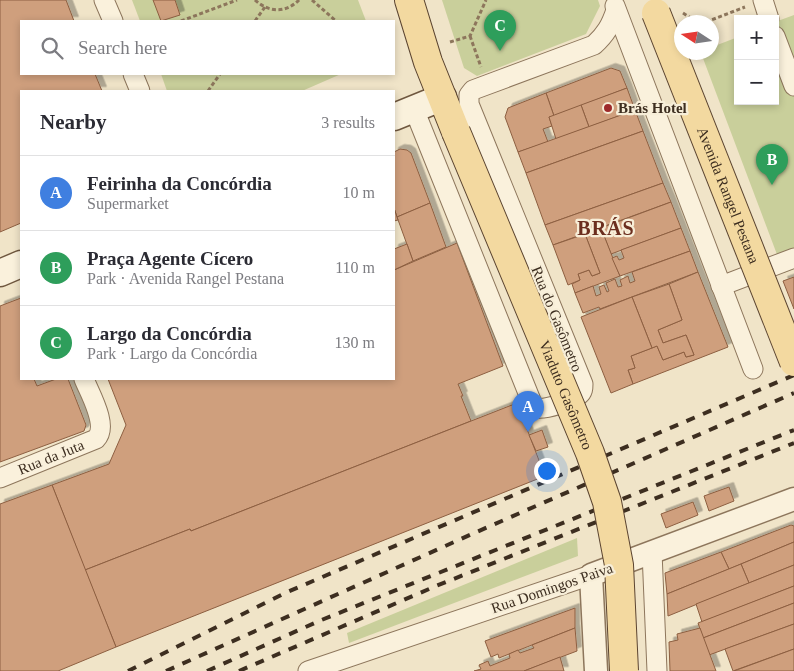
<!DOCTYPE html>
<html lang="en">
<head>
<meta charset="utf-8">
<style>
	:root { --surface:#fff; --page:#f2f2f3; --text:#2b2b33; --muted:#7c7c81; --line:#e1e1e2; --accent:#0b8043 }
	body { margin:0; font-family:"Times New Roman",serif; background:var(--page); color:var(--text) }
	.controls { position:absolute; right:15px; top:15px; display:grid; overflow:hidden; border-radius:0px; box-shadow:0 2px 8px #0003 }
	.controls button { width:45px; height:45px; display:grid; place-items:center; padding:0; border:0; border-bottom:1px solid var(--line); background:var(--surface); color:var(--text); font:25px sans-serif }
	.compass { position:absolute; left:674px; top:15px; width:45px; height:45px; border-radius:50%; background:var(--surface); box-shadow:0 2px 8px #0003; rotate:282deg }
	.you { position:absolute; left:546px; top:470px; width:18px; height:18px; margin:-12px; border:4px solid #fff; border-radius:50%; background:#1a73e8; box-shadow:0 0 0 8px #1a73e833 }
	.badge { display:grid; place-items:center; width:32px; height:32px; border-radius:50%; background:var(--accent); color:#fff; font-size:16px; font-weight:700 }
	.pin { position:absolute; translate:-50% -41px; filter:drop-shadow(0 1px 2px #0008) }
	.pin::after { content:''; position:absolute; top:26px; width:18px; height:15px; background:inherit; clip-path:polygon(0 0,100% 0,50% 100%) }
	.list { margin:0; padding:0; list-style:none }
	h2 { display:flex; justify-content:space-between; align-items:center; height:65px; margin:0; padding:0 20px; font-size:21px }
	h2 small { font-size:16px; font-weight:400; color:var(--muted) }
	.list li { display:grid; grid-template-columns:32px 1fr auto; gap:15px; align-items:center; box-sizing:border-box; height:75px; padding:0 20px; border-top:1px solid var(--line) }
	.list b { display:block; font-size:19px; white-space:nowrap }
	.list p { margin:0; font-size:16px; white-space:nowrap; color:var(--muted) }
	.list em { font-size:16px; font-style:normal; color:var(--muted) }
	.icon { flex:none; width:28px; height:28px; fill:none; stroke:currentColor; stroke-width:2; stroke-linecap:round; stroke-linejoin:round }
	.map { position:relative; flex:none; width:794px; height:671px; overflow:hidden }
	.search { position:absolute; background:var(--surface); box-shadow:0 2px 8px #0003; left:20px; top:20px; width:375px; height:55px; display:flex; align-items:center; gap:12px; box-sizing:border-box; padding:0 18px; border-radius:0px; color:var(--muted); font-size:19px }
	.panel { position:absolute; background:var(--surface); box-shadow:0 2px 8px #0003; left:20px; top:90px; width:375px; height:290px; border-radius:0px }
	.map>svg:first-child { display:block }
</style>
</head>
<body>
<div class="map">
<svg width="794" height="671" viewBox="0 0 794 671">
	<defs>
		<filter id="shadow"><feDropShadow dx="4.5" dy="-4.5" stdDeviation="0" flood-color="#0004"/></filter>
	</defs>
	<rect width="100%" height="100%" fill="#f0e4c8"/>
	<g fill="#c9cf9b">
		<path d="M132,0H358L366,21H140Z"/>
		<path d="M442,0H598L600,6L586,34L477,76L464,68Z"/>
		<path d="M794,15V269L784,273L701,53L712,52V47L738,37V101H775V22Z"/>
		<path d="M161,74H341L302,91H167Z"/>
		<path d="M577,538L578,556L349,643L347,633Z"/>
	</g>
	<g fill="#cf9f7d" stroke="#8d5f41" filter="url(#shadow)">
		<path d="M0,0H66L74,21H21V74H95L102,91H21V223L0,232Z"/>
		<path d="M153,0H175L180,15L161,21Z"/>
		<path d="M611,68L620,71L627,88L554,116L546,93Z"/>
		<path d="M627,88L635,110L589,127L581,105Z"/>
		<path d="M546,93L554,116L549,117L552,126L543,129L548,142L518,152L505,117L508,108Z"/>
		<path d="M581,105L589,127L556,139L549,117Z"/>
		<path d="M635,110L643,131L526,173L518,152Z"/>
		<path d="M643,131L663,183L545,225L526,173Z"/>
		<path d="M400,149L407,150L411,153L430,203L397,217L394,208V152Z"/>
		<path d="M663,183L671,202L553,245L545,225Z"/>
		<path d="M671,202L681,228L611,254L601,228Z"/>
		<path d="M430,203L446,247L413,261L397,217Z"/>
		<path d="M394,208L398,220L394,221Z"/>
		<path d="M601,228L620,276L575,293L572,284L580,280L578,274L589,270L592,276L600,273L585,234Z"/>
		<path d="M681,228L690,251L620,276L612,258L617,256L619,260L624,258L621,250Z"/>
		<path d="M585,234L600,273L592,276L589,270L578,274L580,280L568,285L553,245Z"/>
		<path d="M457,243L503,366L458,384L463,396H461L471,421L191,531L190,529L85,570L52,485L109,464L126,425L108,379H394V270Z"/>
		<path d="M407,244L413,261L394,270V249Z"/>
		<path d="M690,251L698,272L600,309L599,307L583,313L575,293L593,286L596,296L601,294L599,287L604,285L607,292L609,291L606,283L615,279L618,287L622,286L620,280L628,276L630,283L635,281L632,272Z"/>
		<path d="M698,272L728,347L633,384L628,370L635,368L631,356L657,346L663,360L684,352L686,357L694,355L686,335L663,343L658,330L682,320L669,284Z"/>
		<path d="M794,277V309L783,281Z"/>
		<path d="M669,284L682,320L658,330L663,343L686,335L694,355L686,357L684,352L663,360L657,346L652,348L632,297Z"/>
		<path d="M632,297L652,348L631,356L635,368L628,370L633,384L611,393L581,317Z"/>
		<path d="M21,298V379H34L37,386L56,379H68L86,425L84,431L0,462V306Z"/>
		<path d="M517,403L545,476L116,647L85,570L190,529L191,531Z"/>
		<path d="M542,430L548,447L536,451L529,435Z"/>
		<path d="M52,485L116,647L58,671H0V504Z"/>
		<path d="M729,487L734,501L709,511L704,496Z"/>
		<path d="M693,502L698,515L666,528L661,514Z"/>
		<path d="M791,525L794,526V542L729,569L721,552Z"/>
		<path d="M794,542V565L749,583L741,564Z"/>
		<path d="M721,552L729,569L667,594L665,573Z"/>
		<path d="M741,564L749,583L668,616L667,594Z"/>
		<path d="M794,565V586L702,622L696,604Z"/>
		<path d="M794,586V603L703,638L698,623Z"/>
		<path d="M794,603V624L709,655L703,638Z"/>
		<path d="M575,608V628L499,658L498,654L491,657L485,641Z"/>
		<path d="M794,624V649L733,671L725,649Z"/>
		<path d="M575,628L577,651L524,671H474L481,669L479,665L488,661L490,666L510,658L509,654L518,650L520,653L534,648L532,645Z"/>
		<path d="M700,628L716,671H670L669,642L678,640L677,634Z"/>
		<path d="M794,649V671H734Z"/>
		<path d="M560,657L564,671H524Z"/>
	</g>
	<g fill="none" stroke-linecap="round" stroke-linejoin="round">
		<g stroke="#8d765c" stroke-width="21">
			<g id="minor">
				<path d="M104,0L113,21"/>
				<path d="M763,0L769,19"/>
				<path d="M615,6L753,369"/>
				<path d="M775,36L794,86"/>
				<path d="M133,74L140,91"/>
				<path d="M414,109L532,403L536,408C546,410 572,401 579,395C583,392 583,388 583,384L469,104V95L473,90L594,45C606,34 611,25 616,10"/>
				<path d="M721,286L794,258"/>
				<path id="s1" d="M0,478L96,439C109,426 90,394 84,379"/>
				<path d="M652,552L657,671"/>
				<path d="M308,671L591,575"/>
			</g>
		</g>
		<g stroke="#8d765c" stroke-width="25">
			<path id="tertiary" d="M596,671L591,575L794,499"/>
		</g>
		<g stroke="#6f573f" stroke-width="29">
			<g id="secondary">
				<path d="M394,117L443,97"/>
				<path d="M0,273L21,264"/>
			</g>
		</g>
		<g stroke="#5b4430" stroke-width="30">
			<path id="primary" d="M409,0L428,62L456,132"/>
		</g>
		<g stroke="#8d765c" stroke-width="3" stroke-dasharray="4 2.5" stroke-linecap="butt">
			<path d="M255,0C269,13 286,13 299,0"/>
			<path d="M312,0L336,21"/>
			<path d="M683,13L697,22"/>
			<path d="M181,21L237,0"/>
			<path d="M255,21L265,7"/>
			<path d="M706,22L745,7"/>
			<path d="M470,36L481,67"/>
			<path d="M450,42L470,36L486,0"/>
			<path d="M208,91L220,74"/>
		</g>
		<use href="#minor" stroke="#faf1dc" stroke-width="19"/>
		<use href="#tertiary" stroke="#faf1dc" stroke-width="22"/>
		<use href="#secondary" stroke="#faf1dc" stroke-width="26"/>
		<use href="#primary" stroke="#f3d9a0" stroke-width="28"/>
		<g stroke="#3d2e20" stroke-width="4" stroke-dasharray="9 9" stroke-linecap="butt">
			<path d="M128,671L285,593L794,375"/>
			<path d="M166,671L472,534L794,393"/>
			<path d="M207,671L319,621L794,430"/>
			<path d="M239,671L436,586L794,443"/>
		</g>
		<g stroke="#5b4430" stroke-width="30" stroke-linecap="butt">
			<g id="primary-bridge">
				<path id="s2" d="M656,13L794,362"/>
				<path id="s3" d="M456,132L590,453L607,502L619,565L624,671"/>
			</g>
		</g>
		<use href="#primary-bridge" stroke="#f3d9a0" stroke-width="28"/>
	</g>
	<circle fill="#9e2a2b" stroke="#f7eed8" stroke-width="2" cx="608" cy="108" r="5"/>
	<g text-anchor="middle" stroke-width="4.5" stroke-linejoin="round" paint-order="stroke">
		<g font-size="15" font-weight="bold" fill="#3d2e20" stroke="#f7eed8" text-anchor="start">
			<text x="618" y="113">Brás Hotel</text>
		</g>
		<g font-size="15" fill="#3d2e20" stroke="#f7eed8">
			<text dy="5" stroke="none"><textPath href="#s2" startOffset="196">Avenida Rangel Pestana</textPath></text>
			<text transform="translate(557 319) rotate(68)" y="5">Rua do Gasômetro</text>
			<text dy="5" stroke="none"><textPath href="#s3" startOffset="285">Viaduto Gasômetro</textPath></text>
			<text dy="5" stroke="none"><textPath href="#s1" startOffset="55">Rua da Juta</textPath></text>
			<text transform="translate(552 588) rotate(-19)" y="5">Rua Domingos Paiva</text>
		</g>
		<g font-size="20" font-weight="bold" letter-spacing="1" fill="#6b2e1e" stroke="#f7eed8">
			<text x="606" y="235">BRÁS</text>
		</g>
	</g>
</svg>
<div class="controls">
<button>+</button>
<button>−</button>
</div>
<svg class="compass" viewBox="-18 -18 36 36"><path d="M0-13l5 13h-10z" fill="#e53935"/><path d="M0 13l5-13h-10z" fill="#7c7c81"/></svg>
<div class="you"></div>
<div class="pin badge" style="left:528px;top:432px;background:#3f7fe0">A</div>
<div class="pin badge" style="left:772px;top:185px;background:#2e9e5b">B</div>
<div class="pin badge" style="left:500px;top:51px;background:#2e9e5b">C</div>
<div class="search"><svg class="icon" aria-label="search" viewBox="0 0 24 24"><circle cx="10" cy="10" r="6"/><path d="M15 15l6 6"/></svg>Search here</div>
<section class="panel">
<h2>Nearby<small>3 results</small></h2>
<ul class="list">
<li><span class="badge" style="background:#3f7fe0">A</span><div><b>Feirinha da Concórdia</b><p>Supermarket</p></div><em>10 m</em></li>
<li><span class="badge" style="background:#2e9e5b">B</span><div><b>Praça Agente Cícero</b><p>Park · Avenida Rangel Pestana</p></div><em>110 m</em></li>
<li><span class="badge" style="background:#2e9e5b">C</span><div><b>Largo da Concórdia</b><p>Park · Largo da Concórdia</p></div><em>130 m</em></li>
</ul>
</section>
</div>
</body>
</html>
